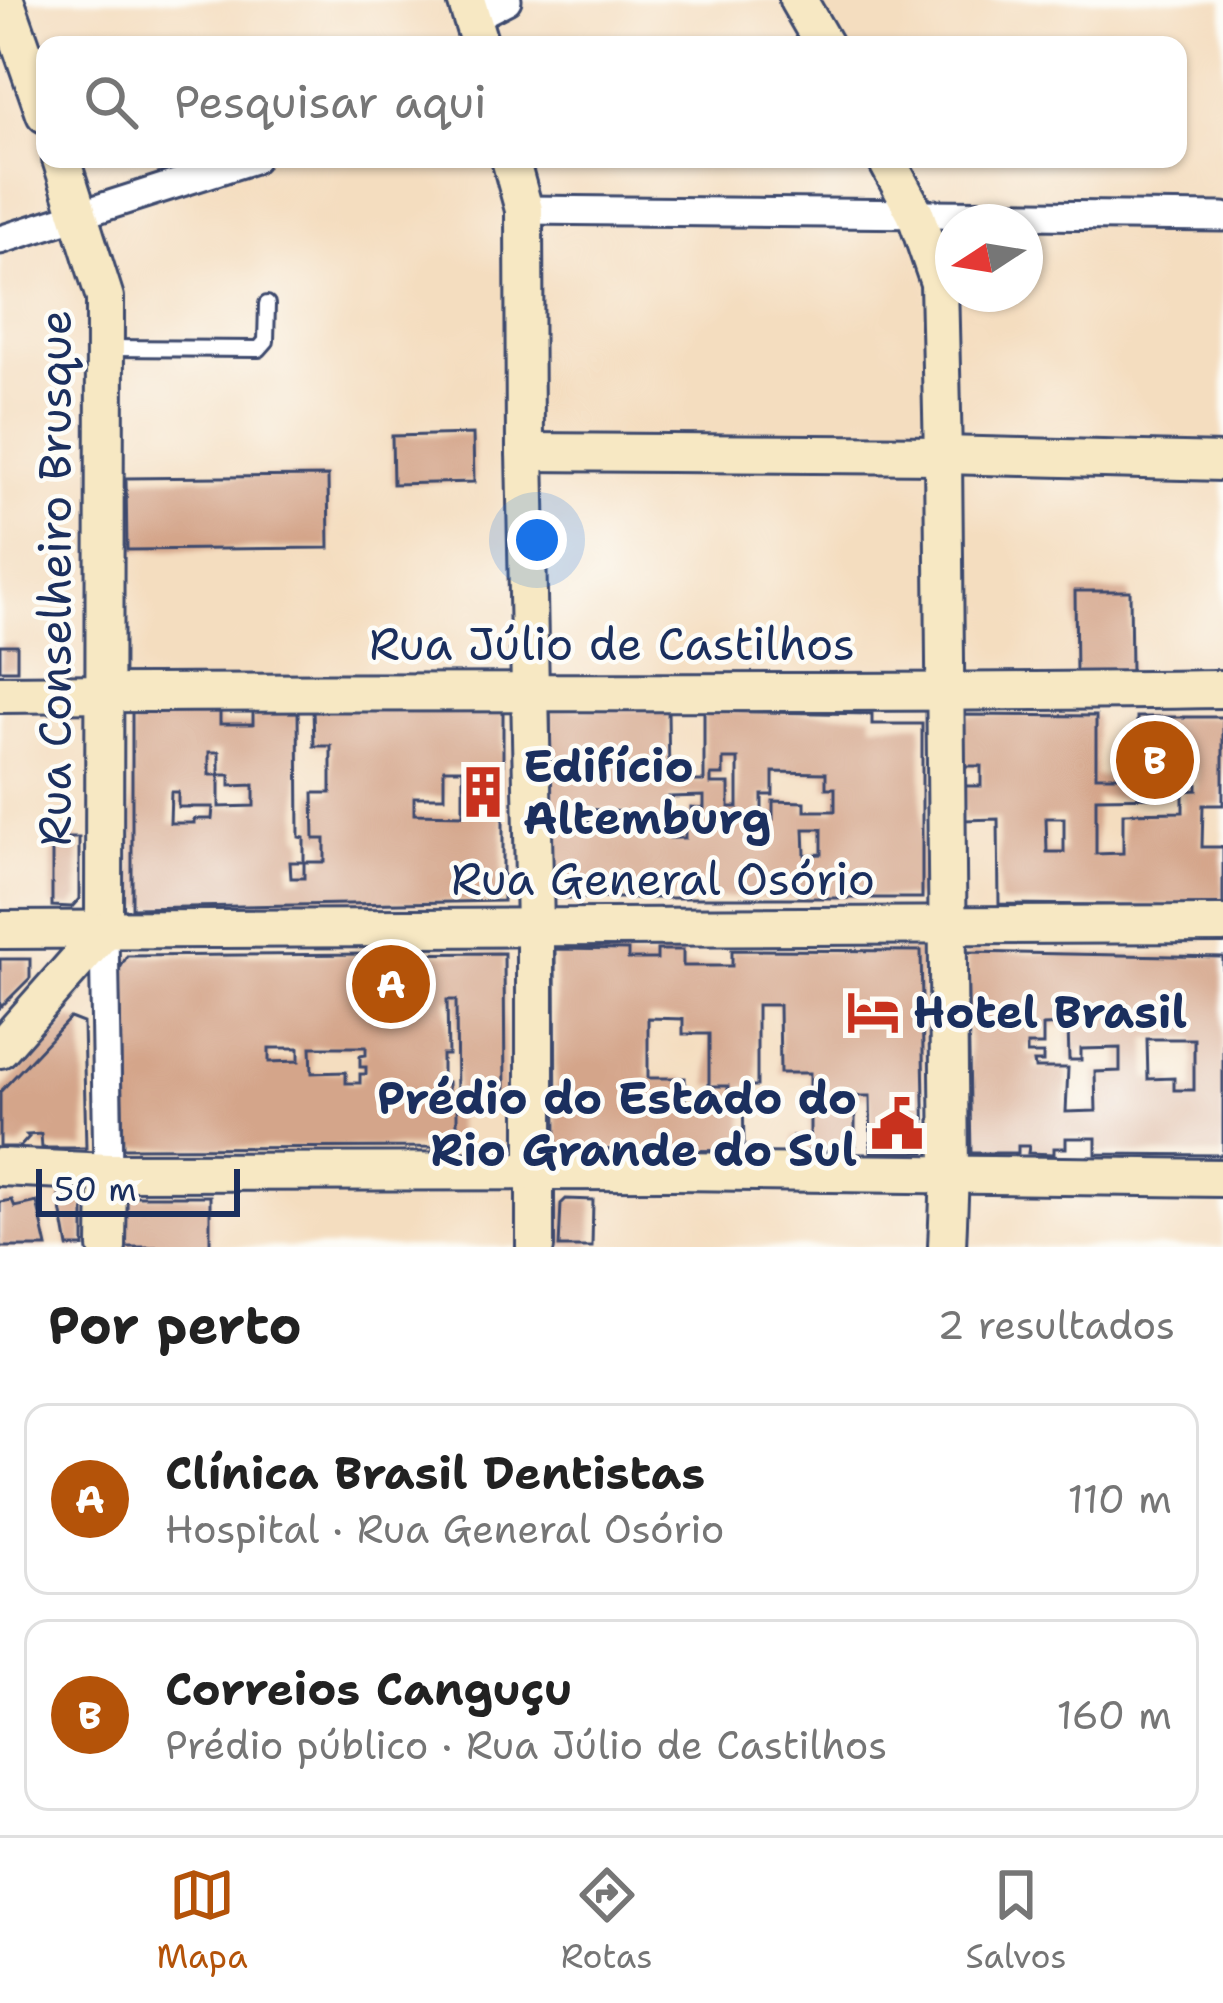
<!DOCTYPE html>
<html lang="pt">
<head>
<meta charset="utf-8">
<style>
	:root { --surface:#fff; --page:#f2f2f2; --text:#222; --muted:#767676; --line:#e0e0e0; --accent:#b45309 }
	body { margin:0; font-family:"Shantell Sans",sans-serif; background:var(--page); color:var(--text) }
	.compass { position:absolute; left:935px; top:204px; width:108px; height:108px; border-radius:50%; background:var(--surface); box-shadow:0 3px 9px #0004; rotate:258deg }
	.scale { position:absolute; left:36px; bottom:30px; width:204px; box-sizing:border-box; padding-left:12px; border:6px solid #1b2f5e; border-top:0; font-size:33px; line-height:42px; white-space:nowrap; color:#1b2f5e; -webkit-text-stroke:9px #fdfcf7; paint-order:stroke }
	.you { position:absolute; left:537px; top:540px; width:42px; height:42px; margin:-30px; border:9px solid #fff; border-radius:50%; background:#1a73e8; box-shadow:0 0 0 18px #1a73e833 }
	.badge { display:grid; place-items:center; width:78px; height:78px; border-radius:50%; background:var(--accent); color:#fff; font-size:39px; font-weight:700 }
	.pin { position:absolute; translate:-50% -50%; border:6px solid #fff; box-shadow:0 3px 12px #0006 }
	.list { margin:0; padding:0; list-style:none }
	h2 { display:flex; justify-content:space-between; align-items:center; height:156px; margin:0; padding:0 48px; font-size:51px }
	h2 small { font-size:39px; font-weight:400; color:var(--muted) }
	.list li { display:grid; grid-template-columns:78px 1fr auto; gap:36px; align-items:center; box-sizing:border-box; height:192px; margin:0 24px 24px; padding:0 24px; border:3px solid var(--line); border-radius:24px }
	.list b { display:block; font-size:45px; white-space:nowrap }
	.list p { margin:0; font-size:39px; white-space:nowrap; color:var(--muted) }
	.list em { font-size:39px; font-style:normal; color:var(--muted) }
	.icon { flex:none; width:66px; height:66px; fill:none; stroke:currentColor; stroke-width:2; stroke-linecap:round; stroke-linejoin:round }
	.map { position:relative; flex:none; width:1223px; height:1247px; overflow:hidden }
	.search { position:absolute; background:var(--surface); box-shadow:0 3px 9px #0004; left:36px; right:36px; top:36px; height:132px; display:flex; align-items:center; gap:30px; box-sizing:border-box; padding:0 42px; border-radius:24px; color:var(--muted); font-size:45px }
	.sheet { height:588px; background:var(--surface) }
	nav { display:flex; justify-content:space-around; align-items:center; box-sizing:border-box; height:168px; border-top:3px solid var(--line); background:var(--surface); font-size:33px; color:var(--muted) }
	nav a { display:grid; justify-items:center; gap:6px }
	nav .on { color:var(--accent) }
	.map>svg:first-child { display:block }
</style>
</head>
<body>
<div class="map">
<svg width="1223" height="1247" viewBox="0 0 1223 1247">
	<rect width="100%" height="100%" fill="#fdfcf7"/>
	<filter id="ink" filterUnits="userSpaceOnUse"><feTurbulence type="fractalNoise" baseFrequency=".00833" numOctaves="2"/><feDisplacementMap in="SourceGraphic" scale="24" xChannelSelector="R" yChannelSelector="G"/><feConvolveMatrix kernelMatrix="1 2 1 2 8 2 1 2 1" color-interpolation-filters="sRGB"/></filter>
	<filter id="wash" filterUnits="userSpaceOnUse"><feTurbulence type="fractalNoise" baseFrequency=".004" numOctaves="4" result="noise"/><feDisplacementMap in="SourceGraphic" scale="48" xChannelSelector="R" yChannelSelector="G"/><feGaussianBlur stdDeviation="2.7" result="paint"/><feColorMatrix in="noise" values="0 0 0 0 0 0 0 0 0 0 0 0 0 0 0 0 0 1.4 0 .05"/><feComposite in="paint" operator="in"/></filter>
	<g filter="url(#wash)">
		<rect width="100%" height="100%" fill="#f4ddbf"/>
		<g id="blocks">
			<g fill="#d4a58a" fill-rule="evenodd">
				<path d="M473,434L474,482L393,484L392,436Z"/>
				<path d="M328,476L329,548L127,550L126,478Z"/>
				<path d="M1075,591H1130L1131,673L1076,674Z"/>
				<rect x="0" y="645" width="17" height="25"/>
				<path d="M298,708L299,837L304,838V862H290L291,878H304V862H325V839H314L313,793H331V746H314L313,708H503V901L132,908V709H220V724H253V709ZM209,752H219V775H230V786L254,785V806L219,807V775H209ZM444,769H463V815L414,814V797H444ZM171,792H178V807H213L212,819H194V823H170Z"/>
				<path d="M550,708L668,710L669,781H704V711L872,714V724H922V898H553ZM723,759H738V807H729V784H711V775H723ZM773,772L826,773V788H835V811H805V802L773,801V819H762V795H773ZM704,796V808L691,807V818H685V838H670L669,797ZM588,809L624,812V826H589ZM804,829H822V854L805,855Z"/>
				<path d="M962,715L1096,716V776H1137V772H1152V764H1137V717H1223V805H1203L1202,847H1223V906L999,904L998,819L963,820V786H981V766H963ZM1172,756H1184V769H1197V790L1183,791V812L1123,813V853L1096,854V798L1172,797ZM1046,818H1064V852H1047Z"/>
				<path d="M52,838H79V899L72,907L52,906Z"/>
				<path d="M555,949L628,950V959H657V950H683V966H732V950L921,951L925,1152H871L870,1096H855V1152H793V1136H810V1073H780L779,1005H757V1086H743L744,1151L556,1149ZM648,1018L683,1019V1034H709V1086H728V1109H685V1078H648Z"/>
				<path d="M967,952L1223,957V1155L1096,1154V1138H1066V1148H1054V1154L1028,1153L1029,1146H1018V1153H971ZM1068,1025L1069,1060H1081V1049L1120,1048V1071L1095,1072L1096,1111L1066,1112L1068,1068H1035L1034,1062H1043V1054H1027V1045H1043V1026ZM1147,1039H1194V1090H1174V1078L1148,1079Z"/>
				<path d="M504,953L505,1100H457L456,1000H447L448,1055H442V1082H448V1100H457V1147L123,1148L119,970L127,956ZM311,1047H366V1055L360,1056V1067H366V1074H360V1083H346V1072L312,1073ZM269,1048H299V1061L269,1062Z"/>
				<path d="M0,959H30V978L0,1008Z"/>
				<path d="M70,1018L83,1023L86,1148H42L41,1134L27,1135L29,1137L20,1147H0V1092Z"/>
				<rect x="125" y="1196" width="85" height="51"/>
				<path d="M59,1197L84,1198V1247H68Z"/>
				<path d="M566,1199L593,1200L592,1247H559L561,1204Z"/>
				<path d="M12,1200L15,1207L37,1202L47,1247H0V1202Z"/>
			</g>
		</g>
	</g>
	<g filter="url(#ink)">
		<use href="#blocks" fill-opacity="0" stroke="#3c496d" stroke-width="3"/>
		<g fill="none" stroke-linecap="round" stroke-linejoin="round">
			<g stroke="#3c496d" stroke-width="20">
				<path id="lane" d="M105,348L259,349L266,341L267,304"/>
			</g>
			<g stroke="#3c496d" stroke-width="33">
				<g id="street">
					<path d="M472,18L507,0"/>
					<path d="M524,210L1223,217"/>
					<path d="M0,240L254,159"/>
					<path d="M104,931L108,1172"/>
				</g>
			</g>
			<g stroke="#3c496d" stroke-width="42">
				<g id="secondary">
					<path d="M5,0L45,114"/>
					<path d="M466,0L480,45"/>
					<path d="M798,0L824,45"/>
					<path d="M61,159L105,298L104,931"/>
					<path d="M510,159L524,210L525,452L535,928V1247"/>
					<path d="M886,159L915,213L939,283L943,455L950,1174L947,1247"/>
					<path d="M525,452L943,455L1223,462"/>
					<path d="M0,694C408,690 815,695 1223,689"/>
					<path d="M0,930L1223,924"/>
					<path d="M0,1049L104,931"/>
					<path d="M0,1167L108,1172L674,1171L1223,1178"/>
					<path d="M107,1247L108,1172"/>
				</g>
			</g>
			<use href="#lane" stroke="#fff" stroke-width="14"/>
			<use href="#street" stroke="#fff" stroke-width="27"/>
			<use href="#secondary" stroke="#f7e8c3" stroke-width="36"/>
		</g>
	</g>
	<defs>
		<g id="building-bare" transform="scale(4.14)"><path d="M-4-6H4V6H1V3H-1V6H-4ZM-2.5-4.3h1.7v1.8h-1.7ZM.8-4.3h1.7v1.8H.8ZM-2.5-1h1.7V.8h-1.7ZM.8-1h1.7V.8H.8Z" fill="#c8321e" stroke="#fdfcf7" stroke-width="2.5" paint-order="stroke"/></g>
		<g id="hotel-bare" transform="scale(4.14)"><path d="M-6-4.5h1.5V1H6V5H4.5V3h-9V5H-6ZM-4 0a1.8 1.8 0 1 1 3.6 0ZM.5 0V-2.5h3Q6-2.5 6 0Z" fill="#c8321e" stroke="#fdfcf7" stroke-width="2.5" paint-order="stroke"/></g>
		<g id="civic-bare" transform="scale(4.14)"><path d="M-.6-6.5H3V-4.5H.6V-3L4-1V1h2V6H-6V1h2V-1L-.6-3ZM-1.2 2.5V6h2.4V2.5Z" fill="#c8321e" stroke="#fdfcf7" stroke-width="2.5" paint-order="stroke"/></g>
	</defs>
	<g fill-rule="evenodd">
		<use href="#building-bare" x="483" y="792"/>
		<use href="#hotel-bare" x="873" y="1012"/>
		<use href="#civic-bare" x="897" y="1124"/>
	</g>
	<g text-anchor="middle" stroke-width="9" stroke-linejoin="round" paint-order="stroke">
		<g font-size="45" fill="#1b2f5e" stroke="#fdfcf7">
			<text transform="translate(55 578) rotate(-90)" y="16">Rua Conselheiro Brusque</text>
			<text x="612" y="660">Rua Júlio de Castilhos</text>
			<text x="663" y="895">Rua General Osório</text>
		</g>
		<g font-size="45" font-weight="bold" fill="#1b2f5e" stroke="#fdfcf7" text-anchor="start">
			<text x="523" y="782">Edifício<tspan x="523" dy="52">Altemburg</tspan></text>
			<text x="913" y="1028">Hotel Brasil</text>
			<text x="857" y="1114" text-anchor="end">Prédio do Estado do<tspan x="857" dy="52">Rio Grande do Sul</tspan></text>
		</g>
	</g>
</svg>
<svg class="compass" viewBox="-18 -18 36 36"><path d="M0-13l5 13h-10z" fill="#e53935"/><path d="M0 13l5-13h-10z" fill="#767676"/></svg>
<div class="scale">50 m</div>
<div class="you"></div>
<div class="pin badge" style="left:391px;top:984px">A</div>
<div class="pin badge" style="left:1155px;top:760px">B</div>
<div class="search"><svg class="icon" aria-label="search" viewBox="0 0 24 24"><circle cx="10" cy="10" r="6"/><path d="M15 15l6 6"/></svg>Pesquisar aqui</div>
</div>
<section class="sheet">
<h2>Por perto<small>2 resultados</small></h2>
<ul class="list">
<li><span class="badge">A</span><div><b>Clínica Brasil Dentistas</b><p>Hospital · Rua General Osório</p></div><em>110 m</em></li>
<li><span class="badge">B</span><div><b>Correios Canguçu</b><p>Prédio público · Rua Júlio de Castilhos</p></div><em>160 m</em></li>
</ul>
</section>
<nav>
<a class="on"><svg class="icon" aria-label="map" viewBox="0 0 24 24"><path d="M3 6l6-2 6 2 6-2v14l-6 2-6-2-6 2zM9 4v14M15 6v14"/></svg>Mapa</a>
<a><svg class="icon" aria-label="directions" viewBox="0 0 24 24"><path d="M12 3l9 9-9 9-9-9zM9 14v-3h6M13 9l2 2-2 2"/></svg>Rotas</a>
<a><svg class="icon" aria-label="saved" viewBox="0 0 24 24"><path d="M7 4h10v16l-5-4-5 4z"/></svg>Salvos</a>
</nav>
</body>
</html>
